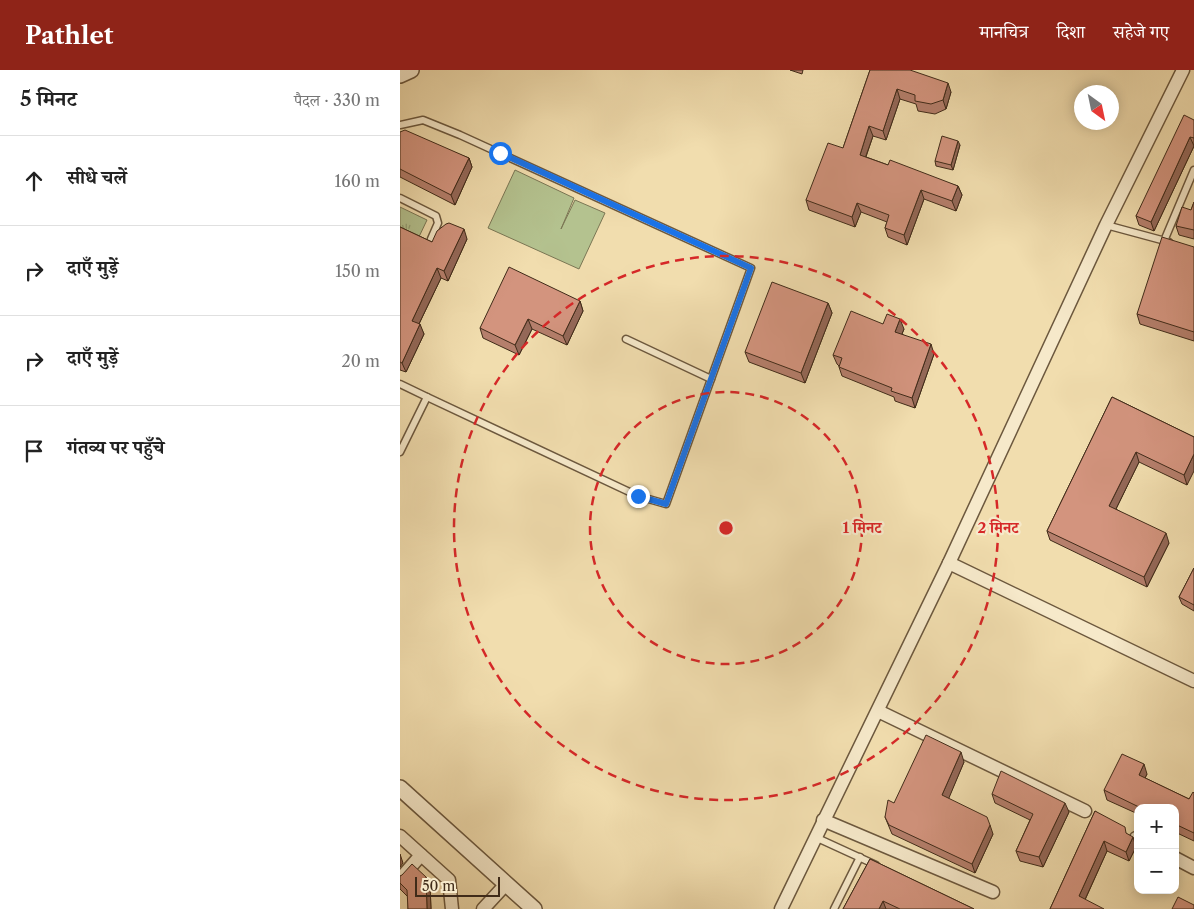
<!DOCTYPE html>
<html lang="hi">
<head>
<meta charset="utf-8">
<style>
	:root { --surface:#fff; --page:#f6f6f6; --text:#222; --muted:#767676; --line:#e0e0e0; --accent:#8f2418 }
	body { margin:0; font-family:"Libre Caslon Text","Noto Serif Devanagari",serif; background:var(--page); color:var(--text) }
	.controls { position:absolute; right:15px; bottom:15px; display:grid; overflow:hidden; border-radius:10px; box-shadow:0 2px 12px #0003 }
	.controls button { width:45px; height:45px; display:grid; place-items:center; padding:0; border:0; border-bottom:1px solid var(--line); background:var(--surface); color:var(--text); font:25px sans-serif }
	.compass { position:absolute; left:674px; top:15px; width:45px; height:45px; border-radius:50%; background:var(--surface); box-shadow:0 2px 12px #0003; rotate:147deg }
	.scale { position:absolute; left:15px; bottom:12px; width:85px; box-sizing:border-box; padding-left:5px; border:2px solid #402b19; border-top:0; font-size:14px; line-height:18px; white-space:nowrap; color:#402b19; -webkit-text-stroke:4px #f6e9ca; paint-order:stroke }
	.stop { position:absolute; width:15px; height:15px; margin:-11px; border:4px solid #1a73e8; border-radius:50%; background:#fff }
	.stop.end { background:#1a73e8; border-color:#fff; box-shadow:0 1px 5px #0008 }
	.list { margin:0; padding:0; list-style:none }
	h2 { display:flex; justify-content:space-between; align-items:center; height:65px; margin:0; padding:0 20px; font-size:21px }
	h2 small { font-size:16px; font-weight:400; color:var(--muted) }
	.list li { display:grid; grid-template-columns:32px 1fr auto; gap:15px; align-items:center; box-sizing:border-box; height:90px; padding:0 20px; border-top:1px solid var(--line) }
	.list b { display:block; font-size:19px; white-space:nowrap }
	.list em { font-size:16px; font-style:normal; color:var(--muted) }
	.icon { flex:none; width:28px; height:28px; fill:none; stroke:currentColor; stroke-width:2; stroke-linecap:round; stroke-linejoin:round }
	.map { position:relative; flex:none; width:794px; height:839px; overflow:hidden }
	header { display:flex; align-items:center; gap:30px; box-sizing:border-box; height:70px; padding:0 25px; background:var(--accent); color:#fff }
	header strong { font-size:24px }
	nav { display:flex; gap:28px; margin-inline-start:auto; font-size:18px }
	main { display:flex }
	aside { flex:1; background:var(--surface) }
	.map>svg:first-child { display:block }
</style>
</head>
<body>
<header>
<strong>Pathlet</strong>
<nav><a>मानचित्र</a><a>दिशा</a><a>सहेजे गए</a></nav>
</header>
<main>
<aside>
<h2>5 मिनट<small>पैदल · 330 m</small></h2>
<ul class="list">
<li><svg class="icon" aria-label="ahead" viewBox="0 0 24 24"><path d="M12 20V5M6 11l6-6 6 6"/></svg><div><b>सीधे चलें</b></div><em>160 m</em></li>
<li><svg class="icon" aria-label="right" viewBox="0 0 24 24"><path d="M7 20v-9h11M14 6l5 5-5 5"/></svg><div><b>दाएँ मुड़ें</b></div><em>150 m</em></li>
<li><svg class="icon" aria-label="right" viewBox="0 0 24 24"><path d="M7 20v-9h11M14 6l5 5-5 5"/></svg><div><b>दाएँ मुड़ें</b></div><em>20 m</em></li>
<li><svg class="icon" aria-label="arrive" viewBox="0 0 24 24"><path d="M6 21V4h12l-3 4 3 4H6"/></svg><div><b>गंतव्य पर पहुँचे</b></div></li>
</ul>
</aside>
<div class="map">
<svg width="794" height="839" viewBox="0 0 794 839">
	<defs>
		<pattern id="grass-tufts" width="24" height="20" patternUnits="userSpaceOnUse" patternTransform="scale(1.25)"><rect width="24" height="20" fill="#b4c28f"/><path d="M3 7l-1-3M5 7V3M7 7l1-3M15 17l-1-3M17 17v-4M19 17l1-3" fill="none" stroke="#949e74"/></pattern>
	</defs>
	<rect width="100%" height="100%" fill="#f1ddae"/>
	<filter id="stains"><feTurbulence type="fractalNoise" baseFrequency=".004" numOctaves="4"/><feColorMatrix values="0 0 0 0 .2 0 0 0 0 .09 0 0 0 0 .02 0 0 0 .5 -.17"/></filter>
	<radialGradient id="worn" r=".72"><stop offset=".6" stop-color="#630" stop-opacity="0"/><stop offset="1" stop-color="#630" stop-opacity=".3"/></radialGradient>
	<path fill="url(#grass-tufts)" stroke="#7a7654" d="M0,137L27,150L17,171L0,162Z"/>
	<path fill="#b4c28f" stroke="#7a7654" d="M115,100L174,128L161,159L175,130L205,143L179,199L88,158Z"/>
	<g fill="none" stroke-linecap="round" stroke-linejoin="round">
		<g stroke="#6c583e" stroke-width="9">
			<g id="service">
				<path d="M0,55L23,50L60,65L351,198L266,434L238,426L27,327L0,382"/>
				<path d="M0,128L36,146L38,153L31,169"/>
				<path d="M706,155L769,172"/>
				<path d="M764,171L794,100"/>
				<path d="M226,269L311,309"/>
				<path d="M0,314L27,327"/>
				<path d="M415,767L476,795"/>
				<path d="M434,839L460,787"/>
			</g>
		</g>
		<g stroke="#6c583e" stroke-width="15">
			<g id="minor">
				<path d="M549,493L794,611"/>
				<path d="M478,641L685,741"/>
				<path d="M423,750L593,822"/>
				<path d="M0,766L49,810L52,839"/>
				<path d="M736,768L738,769"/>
				<path d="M775,788L794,798"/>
				<path d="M0,809L21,785"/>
				<path d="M83,839L106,814"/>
				<path d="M381,839L549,493L706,155L783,0"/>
			</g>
		</g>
		<g stroke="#6c583e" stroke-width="18">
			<g id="tertiary">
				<path d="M0,5L11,0"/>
				<path d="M0,718L134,839"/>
			</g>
		</g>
		<use href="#service" stroke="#f6e9ca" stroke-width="6"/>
		<use href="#minor" stroke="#f6e9ca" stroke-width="12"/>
		<use href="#tertiary" stroke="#f6e9ca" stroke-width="15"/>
	</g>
	<g fill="#b57f6c" stroke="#402b19">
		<path d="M390,0H403L402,4Z"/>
		<path d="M470,0L551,22L546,39L535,44L518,41L516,34L500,29L486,70L473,66L466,87L488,95L558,116L562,125L556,141L524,129L507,175L488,167L485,158L487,152L461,142L455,157L409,140L406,130L443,78Z"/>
		<path d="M794,50V76L754,161L739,155L736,146Z"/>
		<path d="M0,62L69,88L72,97L55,135L0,107Z"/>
		<path d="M560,75L553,100L536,96L535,91Z"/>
		<path d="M794,132V169L779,165L776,156L791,140Z"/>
		<path d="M0,157L32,172L67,169L48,211L41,208L19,254L24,264L6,302L0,300Z"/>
		<path d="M794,177V271L740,254L737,244Z"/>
		<path d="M180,231L183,241L167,275L132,259L119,285L83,268L80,258Z"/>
		<path d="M428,233L432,243L405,313L349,292L345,282Z"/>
		<path d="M483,254L504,259L502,264L534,284L515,338L495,331L494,327L442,306L439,297V296L437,294L433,285Z"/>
		<path d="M712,327L794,367L787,415L739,392L716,439L769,473L747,517L650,470L647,461Z"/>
		<path d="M794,498V541L782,534L779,527Z"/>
		<path d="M564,692L548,729L593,764L575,803L492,764L485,747L494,733Z"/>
		<path d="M747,704L745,708L789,729L794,723V771L775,762V738H738V744L707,730L704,720Z"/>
		<path d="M592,724L669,742L643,797L620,791L616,781L630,750L595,733Z"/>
		<path d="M695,741L727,764L736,777L729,791L707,781L685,830L650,839Z"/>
		<path d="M470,789L574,839H443Z"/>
		<path d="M0,806L26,807L30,816L31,839H8V827L0,819Z"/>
	</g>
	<g fill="#946858" stroke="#402b19">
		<path d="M548,13L551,22L546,39L543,30Z"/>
		<path d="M497,19L500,29L486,70L483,61Z"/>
		<path d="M469,56L473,66L463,94L460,85Z"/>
		<path d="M790,67L794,76L754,161L751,152Z"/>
		<path d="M558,71L560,75L553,100L551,95Z"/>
		<path d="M69,88L72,97L55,135L51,125Z"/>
		<path d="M558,116L562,125L556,141L552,131Z"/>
		<path d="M521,120L524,129L507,175L504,165Z"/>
		<path d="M457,133L461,142L455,157L452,147Z"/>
		<path d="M64,159L67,169L48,211L44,201Z"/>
		<path d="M37,198L41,208L16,260L12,251Z"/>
		<path d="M180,231L183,241L167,275L163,266Z"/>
		<path d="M428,233L432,243L405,313L401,303Z"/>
		<path d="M128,249L132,259L119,285L115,275Z"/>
		<path d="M500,249L504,259L499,271L495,262Z"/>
		<path d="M20,254L24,264L6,302L2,293Z"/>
		<path d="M531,274L534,284L515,338L512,328Z"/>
		<path d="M736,382L739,392L713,445L709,436Z"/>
		<path d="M794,384V401L787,415L784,405Z"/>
		<path d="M766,463L769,473L747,517L744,507Z"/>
		<path d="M561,682L564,692L546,735L542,725Z"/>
		<path d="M744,694L747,704L742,714L739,705Z"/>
		<path d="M665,733L669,742L643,797L639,787Z"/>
		<path d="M590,755L593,764L575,803L572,794Z"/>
		<path d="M733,767L736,777L729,791L726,782Z"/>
		<path d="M704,771L707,781L682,836L679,826Z"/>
		<path d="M0,784L3,793L0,797Z"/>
		<path d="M26,807L30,816L31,839H27Z"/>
		<path d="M483,831L486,839H479Z"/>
	</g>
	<g fill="#d3947e" stroke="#402b19">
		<path d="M470,0H510L548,13L543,30L531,34L515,31V25L497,19L483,61L469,56L460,85L488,95L490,90L558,116L552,131L521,120L504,165L485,158L489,145L457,133L452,147L406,130L428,73L443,78Z"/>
		<path d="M784,45L794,50V68L790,67L751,152L736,146Z"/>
		<path d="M5,60L69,88L51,125L0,99V62Z"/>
		<path d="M542,66L558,71L551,95L535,91Z"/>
		<path d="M794,132V160L776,156L782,137L791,140Z"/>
		<path d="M49,153L64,159L44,201L37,198L12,251L20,254L2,293L0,292V157L32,172L37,161L46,154Z"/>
		<path d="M762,167L794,177V262L737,244Z"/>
		<path d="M109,197L180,231L163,266L128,249L115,275L80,258Z"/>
		<path d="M372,212L428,233L401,303L345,282Z"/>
		<path d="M451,241L483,254L487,244L500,249L495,262L531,274L512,328L491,321L492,318L439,297L442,288L433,285Z"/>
		<path d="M712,327L794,367V384L784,405L736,382L709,436L766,463L744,507L647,461Z"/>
		<path d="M794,498V535L779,527Z"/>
		<path d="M526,665L561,682L542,725L587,747L590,755L572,794L489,755L485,747L488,730L494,733Z"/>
		<path d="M722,684L744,694L739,705L789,729L793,722L794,723V763L775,754V738H741L704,720Z"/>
		<path d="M601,701L665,733L639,787L616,781L633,744L592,724Z"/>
		<path d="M695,741L725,757L726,763L733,767L726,782L704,771L679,826L704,839H650Z"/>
		<path d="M470,789L574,839H500L483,831L479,839H443Z"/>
		<path d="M12,794L26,807L27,839H8L7,820L0,813V806L2,805Z"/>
		<path d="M778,827L794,835V839H772Z"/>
	</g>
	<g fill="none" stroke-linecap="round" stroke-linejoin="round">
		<path stroke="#1a73e8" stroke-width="6" d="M100,83L351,198L266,434L238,426"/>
	</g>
	<g fill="none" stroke="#d62828" stroke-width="2.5" stroke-dasharray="9 6">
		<circle cx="326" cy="458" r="136"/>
		<circle cx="326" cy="458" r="272"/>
	</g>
	<circle cx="326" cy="458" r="8" fill="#d62828" stroke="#f6e9ca" stroke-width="2.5"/>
	<g font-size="15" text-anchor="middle" font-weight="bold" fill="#d62828" stroke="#f6e9ca" stroke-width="4.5" stroke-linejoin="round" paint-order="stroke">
		<text x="462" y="463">1 मिनट</text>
		<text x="598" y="463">2 मिनट</text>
	</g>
	<rect width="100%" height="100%" filter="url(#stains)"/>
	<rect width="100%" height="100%" fill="url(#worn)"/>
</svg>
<div class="controls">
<button>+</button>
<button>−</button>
</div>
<svg class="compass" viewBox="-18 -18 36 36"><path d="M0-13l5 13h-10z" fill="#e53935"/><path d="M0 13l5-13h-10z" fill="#767676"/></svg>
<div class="scale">50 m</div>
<div class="stop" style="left:100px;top:83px"></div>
<div class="stop end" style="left:238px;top:426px"></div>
</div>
</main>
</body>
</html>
